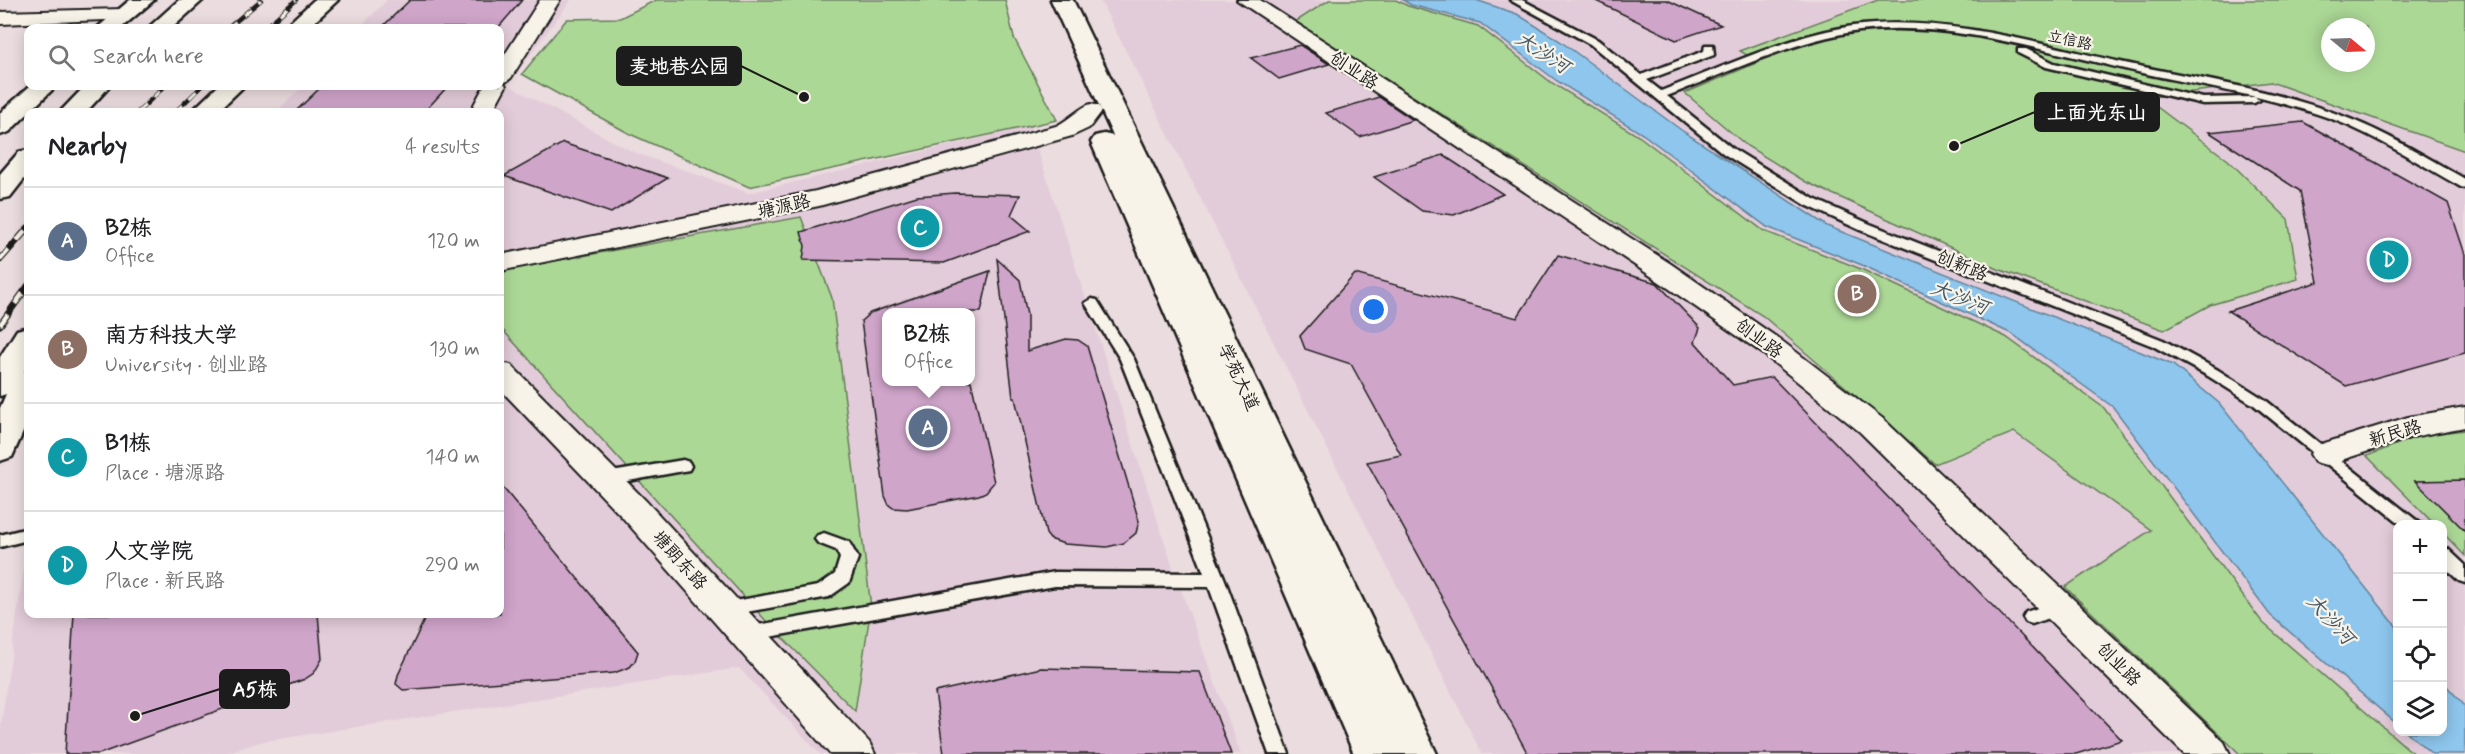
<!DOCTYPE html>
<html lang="en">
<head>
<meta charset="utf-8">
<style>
	:root { --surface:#fff; --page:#f2f2f2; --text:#202124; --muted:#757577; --line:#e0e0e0; --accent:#d1495b }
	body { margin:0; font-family:Mynerve,"LXGW WenKai TC",sans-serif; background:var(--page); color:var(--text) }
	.controls { position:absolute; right:18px; bottom:18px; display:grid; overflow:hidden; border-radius:12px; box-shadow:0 3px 15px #0003 }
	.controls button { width:54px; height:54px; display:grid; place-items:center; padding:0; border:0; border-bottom:2px solid var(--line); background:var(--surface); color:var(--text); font:30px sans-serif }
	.compass { position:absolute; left:2321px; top:18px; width:54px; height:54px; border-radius:50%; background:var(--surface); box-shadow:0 3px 15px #0003; rotate:109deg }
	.you { position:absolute; left:1374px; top:310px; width:21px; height:21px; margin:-15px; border:4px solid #fff; border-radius:50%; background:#1a73e8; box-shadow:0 0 0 9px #1a73e833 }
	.badge { display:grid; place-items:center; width:39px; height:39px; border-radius:50%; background:var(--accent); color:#fff; font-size:20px; font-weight:700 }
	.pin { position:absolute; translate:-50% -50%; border:3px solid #fff; box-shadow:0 2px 6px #0006 }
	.popup { position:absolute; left:882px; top:308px; width:93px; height:78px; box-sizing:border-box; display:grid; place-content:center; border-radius:12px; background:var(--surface); filter:drop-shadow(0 2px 4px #0005); font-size:20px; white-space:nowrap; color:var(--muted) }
	.popup b { font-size:22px; color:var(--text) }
	.popup::after { content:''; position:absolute; left:50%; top:100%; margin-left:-12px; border:12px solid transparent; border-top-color:var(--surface) }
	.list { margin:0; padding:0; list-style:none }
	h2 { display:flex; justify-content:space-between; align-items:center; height:78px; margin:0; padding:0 24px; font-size:26px }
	h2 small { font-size:20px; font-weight:400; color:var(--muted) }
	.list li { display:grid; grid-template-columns:39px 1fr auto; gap:18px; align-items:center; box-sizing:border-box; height:108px; padding:0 24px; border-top:2px solid var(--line) }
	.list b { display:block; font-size:22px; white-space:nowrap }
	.list p { margin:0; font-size:20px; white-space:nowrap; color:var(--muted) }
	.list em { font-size:20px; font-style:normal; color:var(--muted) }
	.icon { flex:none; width:33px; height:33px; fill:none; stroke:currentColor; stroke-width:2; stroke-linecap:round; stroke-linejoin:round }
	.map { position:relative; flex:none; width:2465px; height:754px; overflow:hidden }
	.search { position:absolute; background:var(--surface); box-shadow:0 3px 15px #0003; left:24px; top:24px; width:480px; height:66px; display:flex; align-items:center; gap:15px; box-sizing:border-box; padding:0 21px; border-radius:12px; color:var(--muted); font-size:22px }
	.panel { position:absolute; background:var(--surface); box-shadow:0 3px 15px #0003; left:24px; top:108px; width:480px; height:510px; border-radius:12px }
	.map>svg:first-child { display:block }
</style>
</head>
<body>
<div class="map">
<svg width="2465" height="754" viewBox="0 0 2465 754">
	<rect width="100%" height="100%" fill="#ebdcdf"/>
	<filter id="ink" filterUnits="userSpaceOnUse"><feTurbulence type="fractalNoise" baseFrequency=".0167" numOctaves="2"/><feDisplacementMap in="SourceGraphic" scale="12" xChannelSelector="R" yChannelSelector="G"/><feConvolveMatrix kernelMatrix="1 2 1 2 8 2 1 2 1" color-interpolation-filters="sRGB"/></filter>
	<g filter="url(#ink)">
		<g fill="#e3ccd9" fill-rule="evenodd">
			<path d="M387,0H571L508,85L633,152L749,193L1030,126L1174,571L1241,754H820L739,668L260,742L223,754H0V731L28,541V614H500V112H276L303,86H500V28H359ZM886,312H970V382H886Z"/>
			<path d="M1100,0H2465V754H1482ZM2330,27H2366V63H2330ZM2398,524H2442V732H2398Z"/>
		</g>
		<g fill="#acd896" stroke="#647a59" stroke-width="1.5" fill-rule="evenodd">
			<path d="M656,0H1005L1014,38L1057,120L749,187L630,134L522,74L567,19L620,18Z"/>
			<path d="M1329,0H1396L1408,6L1478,26L1552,83L1640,137L1764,231L1861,269L2006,337L2104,408L2262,622L2414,754H2240L2065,587L2151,530L2014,432L1935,464L1763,316L1295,22Z"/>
			<path d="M1878,0H2465V151L2271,82L2145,98L2228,160L2288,219L2298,279L2210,305L2164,330L1998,269L1806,182L1747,146L1685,93L1759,62L1740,51ZM2330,27H2366V63H2330Z"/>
			<path d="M801,217L832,298L871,607L855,711L767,622L500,327V276L509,269Z"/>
			<path d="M2465,430V556L2443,533L2442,524H2434L2367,456L2421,435Z"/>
		</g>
		<g fill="#8ec6ed" stroke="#608299" stroke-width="1.5">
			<path d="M1403,0H1476L1517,14L1560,41L1684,132L1827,226L2173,365L2219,403L2397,627V724L2270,615L2113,407L2012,334L1862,265L1767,227L1644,135L1557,81L1480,23L1411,5Z"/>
			<path d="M2443,682L2465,706V754H2432L2407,732H2442Z"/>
		</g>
		<g fill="#cfa5ca" stroke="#1c1c1c" stroke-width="1.5">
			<path d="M410,0H522L498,28H381Z"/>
			<path d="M1594,0H1667L1721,25L1676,40Z"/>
			<path d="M1300,45L1329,64L1279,79L1251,58Z"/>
			<path d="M322,86H448L424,112H295Z"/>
			<path d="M1379,97L1413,120L1360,137L1326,113Z"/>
			<path d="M2303,122L2448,203L2465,254V353L2346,386L2228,311L2318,282L2300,191L2209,132Z"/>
			<path d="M563,143L668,178L611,213L504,176Z"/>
			<path d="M1443,155L1503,194L1454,215L1422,211L1374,177Z"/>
			<path d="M955,193L1020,195L1011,215L1030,231L944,263L803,260L805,246L801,232L917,196Z"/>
			<path d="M1558,255L1657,283L1700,328L1695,342L1733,385L1772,377L2122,740L2076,754H1528L1367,462L1401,455L1351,364L1305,349L1300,336L1355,274L1517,318Z"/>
			<path d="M997,259L1020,280L1027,315V351L1066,339L1078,340L1087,346L1139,521L1136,533L1124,543L1107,547L1064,544L1050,539L1046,534L1015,398H1013Z"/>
			<path d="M990,271L981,312H886V381H971L994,482L986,492L979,495L907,509L893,508L889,505L885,496L861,321L870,313Z"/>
			<path d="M2465,480V531L2415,481Z"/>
			<path d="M500,484L638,652L635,661L630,667L614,673L403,690L396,684L398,675L427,614H500Z"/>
			<path d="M74,614H318L322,659L314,673L305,679L99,754H65Z"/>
			<path d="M1041,668L1200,672L1231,754H944L935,692Z"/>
		</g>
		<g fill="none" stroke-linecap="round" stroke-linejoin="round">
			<g stroke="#1c1c1c" stroke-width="5">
				<g id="service">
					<path d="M1510,0H1522L1598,40L1641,75L1704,51L1705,45H1713L1714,55L1647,80L1661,91C1722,68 1798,31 1862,25C1942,17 2025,40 2103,58C2182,77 2264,86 2340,115C2384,131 2424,156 2465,179V188L2461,187C2418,163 2377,136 2332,119C2271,97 2206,87 2142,73C2054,54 1951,20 1860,31C1797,39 1727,73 1667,96L1732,148L1814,199L1870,224L2163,340L2218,370L2264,399L2421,524H2401L2254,405L2208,376L2153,346L1860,230L1806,205L1724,154L1590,44Z"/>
					<path d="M2018,49H2026L2054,63L2203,98L2254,97L2260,100L2254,103L2203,104L2046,67L2018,53Z"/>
					<path d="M1092,299L1097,300L1134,359L1225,580L1289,754H1269L1209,587L1055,586L747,641L740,639L738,634L740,629L747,627L1055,572L1204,573L1120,359L1085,303Z"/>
					<path d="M683,460L689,462L691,466L689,470L606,485L600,483L598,479L600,475L606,473Z"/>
					<path d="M28,528V540L0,547V535Z"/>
					<path d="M824,533L849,542L858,558L849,583L829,597L724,616L718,614L715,609L718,604L818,586L835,574L840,558L836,550L818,543L815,539L818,535Z"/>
					<path d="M2442,548L2448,549L2465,565V583L2459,581L2442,565Z"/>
					<path d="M2061,600L2067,602L2070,607L2067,612L2032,624L2026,622L2023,617L2026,612Z"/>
				</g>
			</g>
			<g stroke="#1c1c1c" stroke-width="4">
				<g id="minor">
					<path d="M540,0H560L511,78L504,83L506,86L492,112H470L484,86H500V62Z"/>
					<path d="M1237,0H1260L1671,264L1782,341L1882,418L2224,742L2230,754H2184L1860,432L1762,353L1651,276Z"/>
					<path d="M124,9L131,11L134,15L131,19L0,24V12Z"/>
					<path d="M1091,104L1099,106L1102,111L1089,128L1072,136L819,206L500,271V255L816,191L1056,126C1069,120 1080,107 1091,104Z"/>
					<path d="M500,363L511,365L647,502L869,742L875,754H830L623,518L500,389Z"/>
					<path d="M2465,407V427L2412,437L2326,465L2315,462L2310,454L2315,446L2408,417Z"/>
				</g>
			</g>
			<g stroke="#1c1c1c" stroke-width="5">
				<g id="secondary">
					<path d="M314,0H338L308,28H284Z"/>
					<path d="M1051,0H1073L1437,754H1354L1091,142L1095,136L1104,134L1113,136Z"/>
					<path d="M218,86H244L217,112H191Z"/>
					<path d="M28,327V364L24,372L28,371V421L12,457L0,461V408L6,394L0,396V357L17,330Z"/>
				</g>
			</g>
			<g stroke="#1c1c1c" stroke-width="5">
				<g id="primary">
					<path d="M130,0H154L121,28H97Z"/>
					<path d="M179,0H203L172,28H148Z"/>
					<path d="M30,86H56L9,132L0,135V113Z"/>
					<path d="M85,86H110L86,112H60Z"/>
					<path d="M28,150V174L10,197L0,199V174L19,152Z"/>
				</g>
			</g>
			<use href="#service" fill="#f7f3e8" fill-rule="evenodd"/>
			<use href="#minor" fill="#f7f3e8" fill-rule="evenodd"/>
			<use href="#secondary" fill="#f7f3e8" fill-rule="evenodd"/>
			<use href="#primary" fill="#f7f3e8" fill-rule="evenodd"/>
			<g stroke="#1c1c1c" stroke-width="4.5">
				<g id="rail-far1">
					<path d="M228,28L261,0"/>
					<path d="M265,28L296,0"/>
					<path d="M138,112L165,86"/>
					<path d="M175,112L202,86"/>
				</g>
			</g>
			<g stroke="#1c1c1c" stroke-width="7">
				<g id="rail">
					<path d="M0,260L28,228"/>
					<path d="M0,325L28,286"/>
				</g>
			</g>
			<use href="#rail-far1" stroke="#f7f3e8" stroke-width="3" stroke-dasharray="10" stroke-linecap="butt"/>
			<use href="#rail" stroke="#f7f3e8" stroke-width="4.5" stroke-dasharray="13" stroke-linecap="butt"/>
		</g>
	</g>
	<g text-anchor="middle" stroke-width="4.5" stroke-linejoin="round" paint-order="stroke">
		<g font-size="15" fill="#1c1c1c" stroke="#f7f3e8">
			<text transform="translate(2070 40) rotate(12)" y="5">立信路</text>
		</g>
		<g font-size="18" fill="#1c1c1c" stroke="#f7f3e8">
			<text transform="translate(1354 70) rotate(33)" y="6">创业路</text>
			<text transform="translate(784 206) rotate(-13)" y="6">塘源路</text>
			<text transform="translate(1962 265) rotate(22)" y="6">创新路</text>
			<text transform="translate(1759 338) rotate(36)" y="6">创业路</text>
			<text transform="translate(1239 377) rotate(65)" y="6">学苑大道</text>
			<text transform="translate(2395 433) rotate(-16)" y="6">新民路</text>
			<text transform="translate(680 560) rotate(48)" y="6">塘朗东路</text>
			<text transform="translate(2119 664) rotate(45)" y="6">创业路</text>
		</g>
		<g font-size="20" font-style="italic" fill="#445865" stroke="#f7f3e8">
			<text transform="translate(1543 52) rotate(33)" y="7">大沙河</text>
			<text transform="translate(1960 297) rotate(22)" y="7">大沙河</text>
			<text transform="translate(2331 619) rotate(48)" y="7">大沙河</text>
		</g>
	</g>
	<path fill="none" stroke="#1c1c1c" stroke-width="2" d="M804 97L741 66M1954 146L2035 112M135 716L220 689"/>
	<g fill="#1c1c1c" stroke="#f7f3e8" stroke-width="2">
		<circle cx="804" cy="97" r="6"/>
		<circle cx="1954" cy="146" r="6"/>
		<circle cx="135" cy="716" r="6"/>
	</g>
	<g fill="#1c1c1c" stroke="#1c1c1c" stroke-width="2">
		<rect x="617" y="47" width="124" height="38" rx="6"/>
		<rect x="2035" y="93" width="124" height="38" rx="6"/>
		<rect x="220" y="670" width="69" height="38" rx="6"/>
	</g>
	<g font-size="20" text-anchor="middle" font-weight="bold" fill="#fff">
		<text x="679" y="73">麦地巷公园</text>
		<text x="2097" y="119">上面光东山</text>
		<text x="255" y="696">A5栋</text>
	</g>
</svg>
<div class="controls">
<button>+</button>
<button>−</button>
<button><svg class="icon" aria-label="locate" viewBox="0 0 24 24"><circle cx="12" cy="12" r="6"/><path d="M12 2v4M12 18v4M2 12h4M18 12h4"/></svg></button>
<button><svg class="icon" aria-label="layers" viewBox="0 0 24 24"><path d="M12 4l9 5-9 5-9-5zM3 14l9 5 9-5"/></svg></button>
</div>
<svg class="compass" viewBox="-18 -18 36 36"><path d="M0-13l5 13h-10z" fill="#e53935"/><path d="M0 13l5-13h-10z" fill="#757577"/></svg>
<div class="you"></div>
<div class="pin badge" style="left:928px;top:428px;background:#5c6f8a">A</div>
<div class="popup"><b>B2栋</b>Office</div>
<div class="pin badge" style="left:1857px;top:294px;background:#8d6e63">B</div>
<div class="pin badge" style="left:920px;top:228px;background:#0f9aa8">C</div>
<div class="pin badge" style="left:2389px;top:260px;background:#0f9aa8">D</div>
<div class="search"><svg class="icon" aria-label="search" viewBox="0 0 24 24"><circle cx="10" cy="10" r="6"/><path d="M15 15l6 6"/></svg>Search here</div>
<section class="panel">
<h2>Nearby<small>4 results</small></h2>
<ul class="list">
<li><span class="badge" style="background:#5c6f8a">A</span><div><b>B2栋</b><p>Office</p></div><em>120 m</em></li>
<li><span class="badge" style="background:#8d6e63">B</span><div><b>南方科技大学</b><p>University · 创业路</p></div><em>130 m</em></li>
<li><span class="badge" style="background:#0f9aa8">C</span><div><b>B1栋</b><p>Place · 塘源路</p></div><em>140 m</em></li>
<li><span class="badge" style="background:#0f9aa8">D</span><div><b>人文学院</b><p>Place · 新民路</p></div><em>290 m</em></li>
</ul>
</section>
</div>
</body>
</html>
